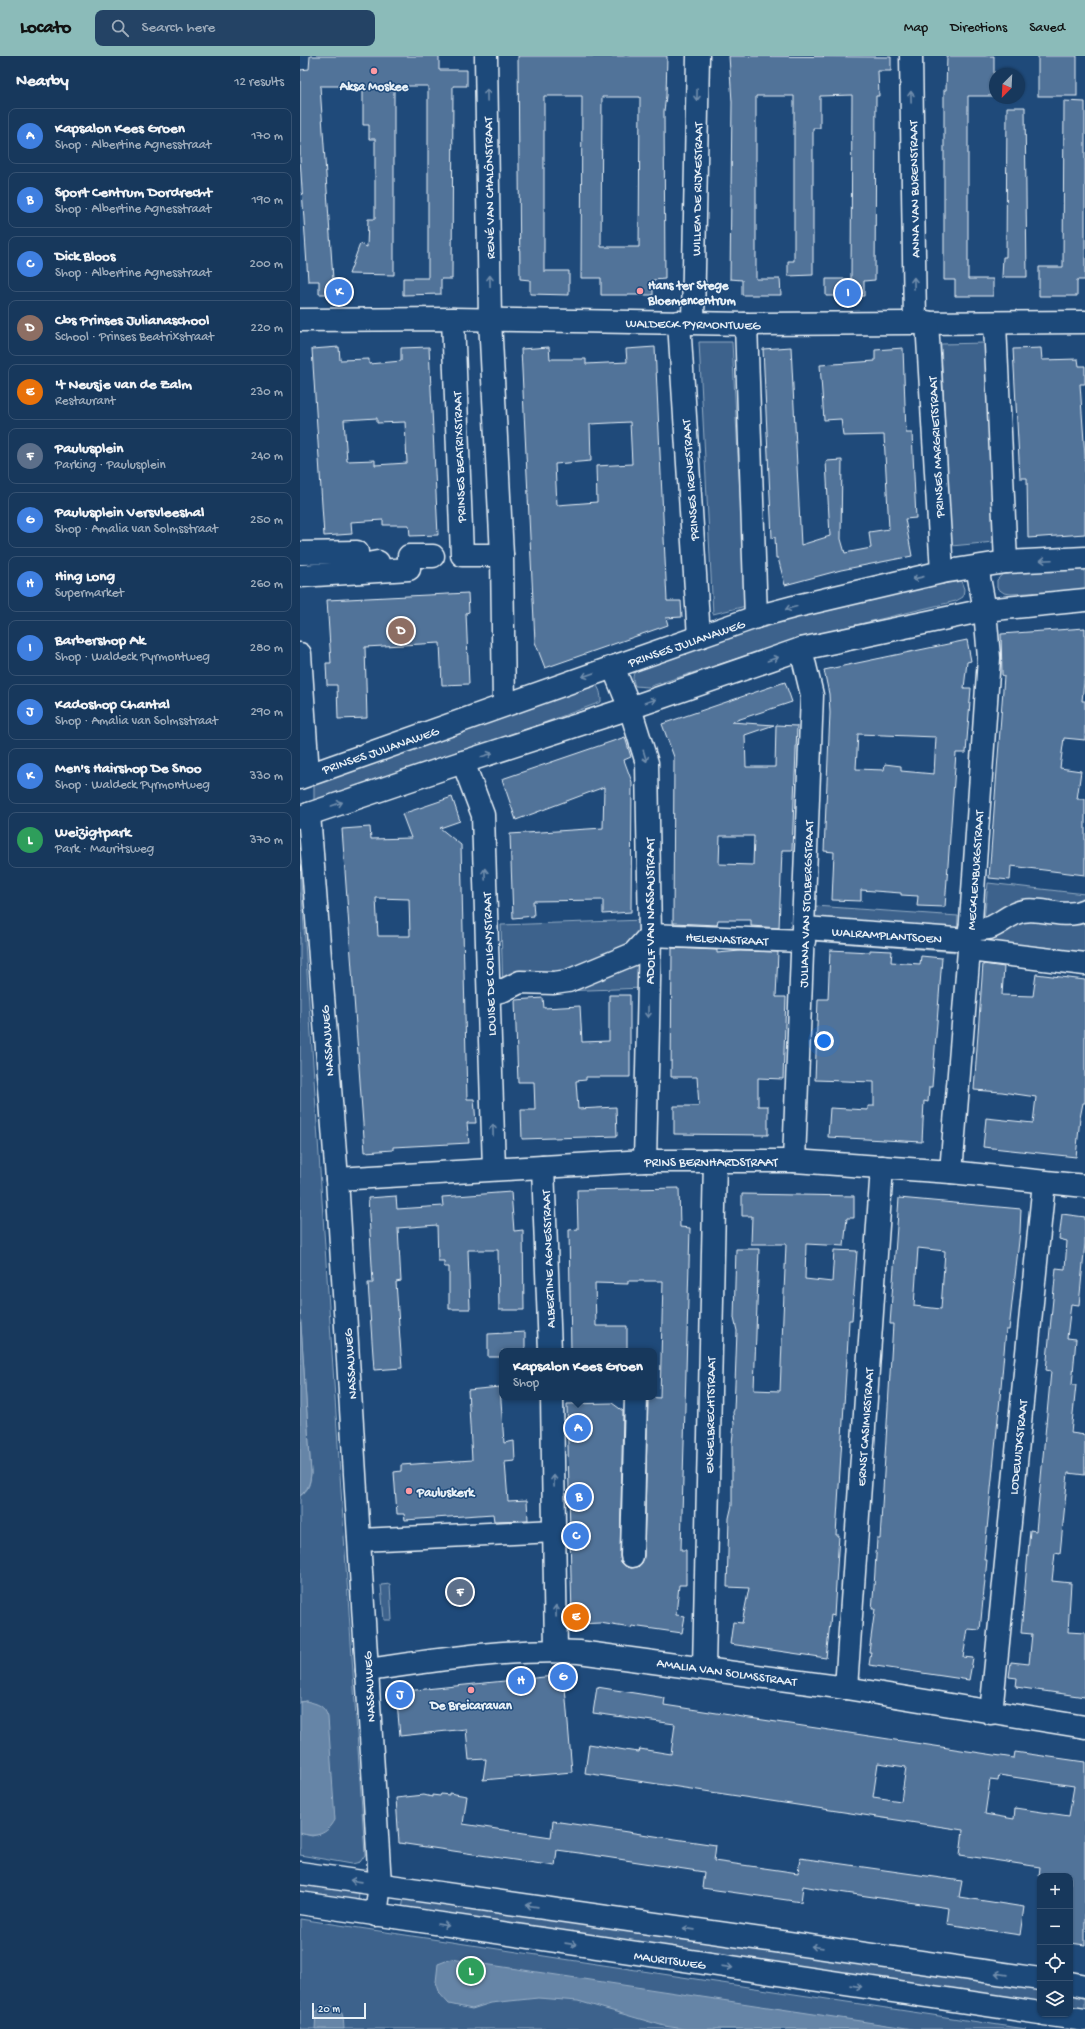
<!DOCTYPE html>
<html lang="en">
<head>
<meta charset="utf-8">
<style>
	:root { --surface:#17385c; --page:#244365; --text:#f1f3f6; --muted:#9eacbb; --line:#365272; --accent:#8bbbb9 }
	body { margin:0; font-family:"Gochi Hand",sans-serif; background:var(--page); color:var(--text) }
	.controls { position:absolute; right:12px; bottom:12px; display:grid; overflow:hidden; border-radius:8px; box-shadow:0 1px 3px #0004 }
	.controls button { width:36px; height:36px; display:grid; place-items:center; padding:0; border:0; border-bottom:1px solid var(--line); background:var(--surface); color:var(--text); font:20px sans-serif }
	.compass { position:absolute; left:689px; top:12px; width:36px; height:36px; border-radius:50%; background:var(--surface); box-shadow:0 1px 3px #0004; rotate:204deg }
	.scale { position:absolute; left:12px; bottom:10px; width:54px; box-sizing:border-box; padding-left:4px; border:2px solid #e8f1f8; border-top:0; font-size:11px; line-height:14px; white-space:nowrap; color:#e8f1f8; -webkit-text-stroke:3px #1f4a7a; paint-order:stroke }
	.you { position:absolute; left:524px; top:985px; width:14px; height:14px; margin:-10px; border:3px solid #fff; border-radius:50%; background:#1a73e8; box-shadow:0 0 0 6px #1a73e833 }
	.badge { display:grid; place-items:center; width:26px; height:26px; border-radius:50%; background:var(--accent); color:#fff; font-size:13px; font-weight:700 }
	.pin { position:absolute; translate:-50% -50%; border:2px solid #fff; box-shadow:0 1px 4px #0006 }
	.popup { position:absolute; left:199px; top:1292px; width:158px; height:52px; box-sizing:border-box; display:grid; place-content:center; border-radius:8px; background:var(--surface); filter:drop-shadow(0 1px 3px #0005); font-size:13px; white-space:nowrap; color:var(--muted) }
	.popup b { font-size:15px; color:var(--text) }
	.popup::after { content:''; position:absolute; left:50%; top:100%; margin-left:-8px; border:8px solid transparent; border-top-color:var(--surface) }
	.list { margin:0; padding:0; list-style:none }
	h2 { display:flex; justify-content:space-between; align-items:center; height:52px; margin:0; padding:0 16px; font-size:17px }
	h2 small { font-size:13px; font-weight:400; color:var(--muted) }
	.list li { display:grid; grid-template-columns:26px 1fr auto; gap:12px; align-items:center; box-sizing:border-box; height:56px; margin:0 8px 8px; padding:0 8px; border:1px solid var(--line); border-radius:8px }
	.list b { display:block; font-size:15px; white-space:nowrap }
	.list p { margin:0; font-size:13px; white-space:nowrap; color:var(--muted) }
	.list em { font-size:13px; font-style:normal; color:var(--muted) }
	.icon { flex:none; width:22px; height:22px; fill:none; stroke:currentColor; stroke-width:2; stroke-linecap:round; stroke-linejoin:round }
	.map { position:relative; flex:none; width:785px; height:1973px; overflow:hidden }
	header { display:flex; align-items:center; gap:24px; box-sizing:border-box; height:56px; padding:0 20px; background:var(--accent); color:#111 }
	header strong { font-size:19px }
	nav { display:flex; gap:22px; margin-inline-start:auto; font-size:14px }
	.search { width:280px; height:36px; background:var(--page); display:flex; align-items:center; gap:10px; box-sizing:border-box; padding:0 14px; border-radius:8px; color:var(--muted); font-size:15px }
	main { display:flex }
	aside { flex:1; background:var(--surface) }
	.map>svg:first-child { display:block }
</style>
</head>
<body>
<header>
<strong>Locato</strong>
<div class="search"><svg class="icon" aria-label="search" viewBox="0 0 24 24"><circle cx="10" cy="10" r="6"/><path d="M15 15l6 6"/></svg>Search here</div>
<nav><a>Map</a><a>Directions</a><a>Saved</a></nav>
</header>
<main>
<aside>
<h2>Nearby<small>12 results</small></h2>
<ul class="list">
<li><span class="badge" style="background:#3f7fe0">A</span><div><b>Kapsalon Kees Groen</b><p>Shop · Albertine Agnesstraat</p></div><em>170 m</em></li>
<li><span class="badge" style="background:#3f7fe0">B</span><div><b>Sport Centrum Dordrecht</b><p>Shop · Albertine Agnesstraat</p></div><em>190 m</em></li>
<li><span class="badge" style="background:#3f7fe0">C</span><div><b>Dick Bloos</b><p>Shop · Albertine Agnesstraat</p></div><em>200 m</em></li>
<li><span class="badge" style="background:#8d6e63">D</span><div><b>Cbs Prinses Julianaschool</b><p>School · Prinses Beatrixstraat</p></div><em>220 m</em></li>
<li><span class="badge" style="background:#e8710a">E</span><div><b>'t Neusje van de Zalm</b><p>Restaurant</p></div><em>230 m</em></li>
<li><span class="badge" style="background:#5c6f8a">F</span><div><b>Paulusplein</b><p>Parking · Paulusplein</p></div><em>240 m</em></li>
<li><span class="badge" style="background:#3f7fe0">G</span><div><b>Paulusplein Versvleeshal</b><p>Shop · Amalia van Solmsstraat</p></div><em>250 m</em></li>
<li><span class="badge" style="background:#3f7fe0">H</span><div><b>Hing Long</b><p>Supermarket</p></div><em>260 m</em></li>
<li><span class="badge" style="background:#3f7fe0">I</span><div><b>Barbershop Ak</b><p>Shop · Waldeck Pyrmontweg</p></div><em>280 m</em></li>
<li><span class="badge" style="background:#3f7fe0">J</span><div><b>Kadoshop Chantal</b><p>Shop · Amalia van Solmsstraat</p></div><em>290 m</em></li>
<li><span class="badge" style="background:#3f7fe0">K</span><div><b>Men's Hairshop De Snoo</b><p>Shop · Waldeck Pyrmontweg</p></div><em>330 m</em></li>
<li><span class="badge" style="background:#2e9e5b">L</span><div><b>Weizigtpark</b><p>Park · Mauritsweg</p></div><em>370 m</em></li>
</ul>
</aside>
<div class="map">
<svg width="785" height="1973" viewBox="0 0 785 1973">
	<rect width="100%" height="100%" fill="#1f4a7a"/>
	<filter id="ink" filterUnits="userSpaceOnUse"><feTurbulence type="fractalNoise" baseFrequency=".025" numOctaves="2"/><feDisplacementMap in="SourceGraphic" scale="8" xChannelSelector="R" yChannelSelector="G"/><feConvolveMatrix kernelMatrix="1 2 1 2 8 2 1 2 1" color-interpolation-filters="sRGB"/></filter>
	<g filter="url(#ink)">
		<g fill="#3c628c" stroke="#92aac2">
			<path d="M399,286H432L446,550L413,558Z"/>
			<path d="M685,287L694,486L651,490L641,288Z"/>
			<path d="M785,509V534L711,538L704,537L697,532V524L707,513Z"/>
			<path d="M655,522L661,525L664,533L663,541L656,545L505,581L348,631L335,630C332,622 332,618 338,612L498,557Z"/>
			<path d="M294,627C300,632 301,638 301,646L14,751V723Z"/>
			<path d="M0,810L65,1799L60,1806L52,1808L0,1799V1777L12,1780L20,1778L6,1645L0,1646V1440C9,1434 10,1428 11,1417L0,1255Z"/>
			<path d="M688,827L785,838V903L681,892Z"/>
			<path d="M515,850L658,860L656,896L513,885Z"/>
			<path d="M345,864V932L203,937L201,869Z"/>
			<path d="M90,1528L92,1564H84L81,1529Z"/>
			<path d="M0,1823L59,1837L58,1845L0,1842Z"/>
			<path d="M105,1837L740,1931V1953L101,1858Z"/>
			<path d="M0,1863L685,1967L726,1973H0Z"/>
			<path d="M770,1935L785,1938V1960L770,1957Z"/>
		</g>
		<g fill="#6685a7" stroke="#9ab0c7">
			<path d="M0,1255L11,1417C10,1428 8,1433 0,1440Z"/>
			<path d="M6,1645C18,1648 24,1649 28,1661L35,1764C27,1779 15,1782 0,1777V1646Z"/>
			<path d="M151,1903L613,1973H385L364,1970L278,1945L238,1942L191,1947L172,1953L149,1948L140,1938L136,1926L138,1908Z"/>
			<path d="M29,1950C44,1951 43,1960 44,1973H15L16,1956L22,1951Z"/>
		</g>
		<g fill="#517399" stroke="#e8f1f8" fill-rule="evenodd">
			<path d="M10,0H139V14H167V30H153L152,223H141V238L103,239V222H128V30H94V219L49,218L60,188L67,191L68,163H75V83H69V69H63V30H20L34,238H19V225H8L0,102V14L9,13Z"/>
			<path d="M218,0H367L366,40L364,55L365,223L353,224V239H301V222H281L282,40H244V215H269V239L230,238V224L220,223ZM302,41H340L339,191H301Z"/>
			<path d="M429,0L591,1V15H578L579,40H576L575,224L564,225V240H526V223H551L552,39L520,40V72H513V219L488,220V205H494V40H456V223H480L481,239H442V224L430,223L432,46Z"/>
			<path d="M647,0H694V40H668V223H693V240H655V224H644V34H646Z"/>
			<rect x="738" y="0" width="39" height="40"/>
			<path d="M764,45L785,46V224H777V240H739V211H763Z"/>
			<path d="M707,51H725L727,221H702L703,201H706Z"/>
			<path d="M39,291L40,304L69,303V308L101,305V292L129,291L138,479L110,480L109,469H83V464L51,466L52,478L24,480L12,293ZM77,362V367L105,366L107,407L75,409V404L47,405L44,364Z"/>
			<path d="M249,291L250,303H286V308L327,306L326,293L355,291L367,545H381L382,561L366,562L368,569L245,612L235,586L221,293ZM330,366L332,408L296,410L297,446L257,449L255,408L291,405L290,368Z"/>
			<path d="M491,291L501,489L530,480L526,405L542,404L541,483L545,497L571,492L569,476L589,473L584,379L543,380L541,363L524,364L520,309L575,305V294L603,292L606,377H612L616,462L605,463L612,500L541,514L485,529L478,502H476L475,481L472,482L463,293Z"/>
			<path d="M741,292L742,304L778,303L779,310H785V328H780L785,400V478L728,482L727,422H720L713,293Z"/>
			<path d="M168,537L169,556L166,557L169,628L142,629L140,587L65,591L67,662L38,663L37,629H27L26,607H31L27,544Z"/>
			<path d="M785,572V616L782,645H785V684L764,682L760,712L781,715L777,743H785V819L711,810L710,824L689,822L704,620L702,619L701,578Z"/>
			<path d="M667,584L671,605L667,606L664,632H671L666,697H656L645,851L617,850L618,840L601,839V837L561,834V845L532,844L534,796L524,795L530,657L529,638L524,614ZM558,678L636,681L634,718L601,715V710L585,708L584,714L556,713Z"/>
			<path d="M485,626L492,646L431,666L474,669L445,679L446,711H475L476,669L497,670L492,794H482L479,872L451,870V864H418L417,869L373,867L374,701L362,668ZM420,780H454L453,809L419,808Z"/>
			<path d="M325,681L331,701L324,704L332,726L331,856L303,858V844L233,845L234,860L213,862L210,778L303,772L304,731L216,764L202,723Z"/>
			<path d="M152,741L160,765L140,772L161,789L167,1043H174L176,1067H167L169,1087L93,1091V1094L65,1096L42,773L70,771L71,783L111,782L102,758ZM76,842L109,843L110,880H78Z"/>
			<path d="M372,892L417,894V897L440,895L478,896L476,941H486L483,1023L458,1022V1050H468V1079L374,1078V1050H399L397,1021H371Z"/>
			<path d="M530,894L570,896V894L592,895L591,906L620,908L621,900L642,902L632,1031H629L628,1046L624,1045L622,1086L528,1081L530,1052L568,1054V1050H574V1026L515,1024L518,943H528Z"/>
			<path d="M683,908L704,911L702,939L733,940L736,918L785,924V1047H783L780,1062L776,1101L683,1091L686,1062L733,1067L736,1041L702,1036L674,1034Z"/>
			<path d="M309,939H330V1021H286V1024L276,1025L278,1053L316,1051L317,1080L222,1083L221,1054H235L234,1026H218L215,944L243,942L244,952L280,950L282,986L309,985Z"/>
			<path d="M379,1132L380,1171L390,1172L381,1494H386V1529H379L376,1559L385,1560L382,1577L332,1570L331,1572L300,1567L278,1568V1562H272L267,1348L312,1347L323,1355L320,1500L321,1506L325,1510L331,1512L338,1511L342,1507L344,1500L348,1341L360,1342L363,1225H328V1228L295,1227L296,1270H327V1295H271L269,1174L278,1173L277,1134Z"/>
			<path d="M211,1136L214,1175L223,1174L224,1254H199L198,1194H168L170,1253H149V1211H144V1205H138L137,1169L98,1172L101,1225L96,1226L102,1312L74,1314L68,1227H73L68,1142L96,1140L97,1153L143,1150L142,1141Z"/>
			<path d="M442,1138L554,1140V1162H547L544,1190L506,1188L505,1223L532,1226L534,1194L557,1195L552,1264H549L548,1284L536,1479H539L534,1560L531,1559L526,1602L430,1588L433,1566L442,1567L449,1532L427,1531L429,1462L432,1449V1387L434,1369L433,1356L434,1354L437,1275L434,1262L436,1193H459L454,1334L480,1335L486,1188H451L452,1160H442Z"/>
			<path d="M599,1142L721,1153L720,1176L709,1274H706L700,1342L684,1504H687L680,1574L668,1573L663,1601L673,1602L669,1624L569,1609L571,1596H569L575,1553H572L574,1531L577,1483H580L593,1268H590ZM618,1192L645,1195L641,1253L614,1250Z"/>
			<path d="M762,1158L785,1161V1187L779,1249L771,1248L767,1282L776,1283L772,1329H776L771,1377L785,1379V1419L768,1417L760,1498L755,1497L752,1525L771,1527L768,1576L785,1577V1641L716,1631L717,1622L709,1621L711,1606L729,1608L732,1578L721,1577L730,1474L736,1475L751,1315L746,1314L756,1212L765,1213L767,1185L759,1183Z"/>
			<path d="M225,1276V1294L202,1295V1301H188V1278Z"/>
			<path d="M200,1331L204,1387L214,1385L215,1405L205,1406L208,1445L227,1444L228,1464L194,1465L193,1458L105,1464L104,1458H97L94,1416L101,1415V1409L172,1404L168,1334Z"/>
			<path d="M264,1619L272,1716L183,1724L186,1703L169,1704L166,1673L100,1680L96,1636Z"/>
			<path d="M297,1631L365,1642L364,1649L714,1702L715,1696L785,1706V1889L770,1887V1820H739L740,1811L660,1799L663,1774L285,1717L289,1688L331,1695L339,1696L340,1693L371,1698L375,1668L293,1657ZM578,1707L606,1711L601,1745L573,1741ZM699,1719L774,1730L769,1760L715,1752L714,1763L685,1758L690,1724L698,1725Z"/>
			<path d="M149,1737L167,1740L163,1768L251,1781L253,1765L416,1789L414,1805L478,1814L498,1817L500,1802L662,1825L659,1841L724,1851L720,1879L647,1868L649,1852L525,1834L503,1830L501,1846L402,1832L404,1816L279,1797L257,1794L255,1810L99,1787L96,1742L124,1739L132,1741V1739L140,1740L141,1738L149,1739Z"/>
		</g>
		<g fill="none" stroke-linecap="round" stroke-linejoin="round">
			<g stroke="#e8f1f8" stroke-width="25">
				<g id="minor">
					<path d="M186,0L190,264L202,499L204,649"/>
					<path d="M611,0L615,266"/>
					<path d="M153,263L162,499H202"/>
					<path d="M0,264L153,263L446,268L785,266"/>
					<path d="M379,266L399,581"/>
					<path d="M393,266L398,0"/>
					<path d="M627,266L642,516"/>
					<path d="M446,268L456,561"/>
					<path d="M695,268L706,506"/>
					<path d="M0,497L57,496V510L78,506"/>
					<path d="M0,520L109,513V500H133"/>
					<path d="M0,598L8,718"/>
					<path d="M313,611L330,652L347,707L350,879L345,1105"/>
					<path d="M163,706L183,759L194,1113"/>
					<path d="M0,722L313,611L456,561L497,550L642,516L706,506L785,502"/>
					<path d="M9,758L37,1123L80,1828L76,1859"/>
					<path d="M0,761L145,712L330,652L501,593L685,554L785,544"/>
					<path d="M505,872L669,884"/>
					<path d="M670,873C676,873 684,873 689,872C701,868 710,857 723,855C743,851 765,864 785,854"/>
					<path d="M669,894L785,908"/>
					<path d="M189,938L204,934L220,926L254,927L268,925L333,898L350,879L504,885"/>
					<path d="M494,1105L512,639L501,593"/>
					<path d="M243,1111L250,1295"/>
					<path d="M651,1116L669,894L689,602L685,554L677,511"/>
					<path d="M37,1123L345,1105H494L651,1116L785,1130"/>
					<path d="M252,1341L256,1594"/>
					<path d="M60,1484L255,1475"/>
					<path d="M332,1500L336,1341"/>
					<path d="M404,1612L415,1105"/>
					<path d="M67,1614C137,1604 209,1592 279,1596L546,1632L785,1671"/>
					<path d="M546,1632L582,1111"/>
					<path d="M691,1657L744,1126"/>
					<path d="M0,1817L740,1923"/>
					<path d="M0,1847L740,1957"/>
					<path d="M770,1927L785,1930"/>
					<path d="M744,1958L785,1964"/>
				</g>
			</g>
			<use href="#minor" stroke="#1f4a7a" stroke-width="22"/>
		</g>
		<defs><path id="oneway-shaft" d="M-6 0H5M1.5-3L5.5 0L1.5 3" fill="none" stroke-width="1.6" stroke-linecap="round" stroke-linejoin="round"/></defs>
		<g stroke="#6f8dac">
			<use href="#oneway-shaft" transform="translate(187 39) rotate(-91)"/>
			<use href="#oneway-shaft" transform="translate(397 39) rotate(91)"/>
			<use href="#oneway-shaft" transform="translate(611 41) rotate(-91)"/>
			<use href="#oneway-shaft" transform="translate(190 225) rotate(-91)"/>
			<use href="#oneway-shaft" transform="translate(614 227) rotate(-91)"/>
			<use href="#oneway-shaft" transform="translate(746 504) rotate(177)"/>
			<use href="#oneway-shaft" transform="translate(618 522) rotate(167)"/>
			<use href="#oneway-shaft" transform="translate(491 552) rotate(165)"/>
			<use href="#oneway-shaft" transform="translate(473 603) rotate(-19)"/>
			<use href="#oneway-shaft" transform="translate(288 619) rotate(161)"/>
			<use href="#oneway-shaft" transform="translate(350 645) rotate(-19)"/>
			<use href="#oneway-shaft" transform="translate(187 699) rotate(-18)"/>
			<use href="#oneway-shaft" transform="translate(345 700) rotate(73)"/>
			<use href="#oneway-shaft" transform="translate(37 748) rotate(-19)"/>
			<use href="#oneway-shaft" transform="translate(185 818) rotate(-92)"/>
			<use href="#oneway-shaft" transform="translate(348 956) rotate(91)"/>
			<use href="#oneway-shaft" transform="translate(193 1074) rotate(-91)"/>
			<use href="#oneway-shaft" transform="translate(254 1425) rotate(-91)"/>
			<use href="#oneway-shaft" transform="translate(256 1555) rotate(-91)"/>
			<use href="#oneway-shaft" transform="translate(56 1825) rotate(-172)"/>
			<use href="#oneway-shaft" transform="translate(232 1850) rotate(-172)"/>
			<use href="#oneway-shaft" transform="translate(143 1869) rotate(8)"/>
			<use href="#oneway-shaft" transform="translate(389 1873) rotate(-172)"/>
			<use href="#oneway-shaft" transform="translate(271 1888) rotate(8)"/>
			<use href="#oneway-shaft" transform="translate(517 1891) rotate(-172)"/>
			<use href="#oneway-shaft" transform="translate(427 1911) rotate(8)"/>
			<use href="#oneway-shaft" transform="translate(701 1918) rotate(-172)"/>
			<use href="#oneway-shaft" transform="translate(556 1930) rotate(8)"/>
		</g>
	</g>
	<g fill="#ff9aa2" stroke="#1f4a7a" stroke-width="1.5">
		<circle cx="74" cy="15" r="4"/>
		<circle cx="340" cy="235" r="4"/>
		<circle cx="109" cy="1435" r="4"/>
		<circle cx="171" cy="1634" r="4"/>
	</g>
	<g text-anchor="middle" stroke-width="3" stroke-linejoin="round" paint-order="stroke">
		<g font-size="13" font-weight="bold" fill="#e8f1f8" stroke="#1f4a7a">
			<text x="74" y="34">Aksa Moskee</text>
			<text x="348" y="233" text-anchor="start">Hans ter Stege<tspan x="348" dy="15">Bloemencentrum</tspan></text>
			<text x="117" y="1440" text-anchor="start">Pauluskerk</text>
			<text x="171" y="1653">De Breicaravan</text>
		</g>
		<g font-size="13" fill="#e8f1f8" stroke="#1f4a7a">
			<text transform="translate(188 132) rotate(-91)" y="5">RENÉ VAN CHALÔNSTRAAT</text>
			<text transform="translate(396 133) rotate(-89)" y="5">WILLEM DE RIJKESTRAAT</text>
			<text transform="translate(613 133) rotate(-91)" y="5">ANNA VAN BURENSTRAAT</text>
			<text transform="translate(393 267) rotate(1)" y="5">WALDECK PYRMONTWEG</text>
			<text transform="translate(635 391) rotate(-93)" y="5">PRINSES MARGRIETSTRAAT</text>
			<text transform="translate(158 401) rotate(-92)" y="5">PRINSES BEATRIXSTRAAT</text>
			<text transform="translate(389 424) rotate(-94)" y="5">PRINSES IRENESTRAAT</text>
			<text transform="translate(386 586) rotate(-19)" y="5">PRINSES JULIANAWEG</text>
			<text transform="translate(80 693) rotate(-19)" y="5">PRINSES JULIANAWEG</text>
			<text transform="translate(674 814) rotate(-86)" y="5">MECKLENBURGSTRAAT</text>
			<text transform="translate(505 848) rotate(-88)" y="5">JULIANA VAN STOLBERGSTRAAT</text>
			<text transform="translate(349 855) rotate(-90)" y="5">ADOLF VAN NASSAUSTRAAT</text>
			<text transform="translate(587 878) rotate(4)" y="5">WALRAMPLANTSOEN</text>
			<text transform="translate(427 882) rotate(3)" y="5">HELENASTRAAT</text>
			<text transform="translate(188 908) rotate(-92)" y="5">LOUISE DE COLIGNYSTRAAT</text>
			<text transform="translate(26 985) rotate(-94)" y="5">NASSAUWEG</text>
			<text x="411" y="1110">PRINS BERNHARDSTRAAT</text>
			<text transform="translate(247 1203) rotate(-92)" y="5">ALBERTINE AGNESSTRAAT</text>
			<text transform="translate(49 1308) rotate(-94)" y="5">NASSAUWEG</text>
			<text transform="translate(409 1359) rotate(-89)" y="5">ENGELBRECHTSTRAAT</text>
			<text transform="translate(564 1371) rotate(-86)" y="5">ERNST CASIMIRSTRAAT</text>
			<text transform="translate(717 1391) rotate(-84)" y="5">LODEWIJKSTRAAT</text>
			<text transform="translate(427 1615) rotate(8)" y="5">AMALIA VAN SOLMSSTRAAT</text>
			<text transform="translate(68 1631) rotate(-93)" y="5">NASSAUWEG</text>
			<text transform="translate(370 1903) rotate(8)" y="5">MAURITSWEG</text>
		</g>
	</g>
</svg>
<div class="controls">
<button>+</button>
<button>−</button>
<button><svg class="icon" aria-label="locate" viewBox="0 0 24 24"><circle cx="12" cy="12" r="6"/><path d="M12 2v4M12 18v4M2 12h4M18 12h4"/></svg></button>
<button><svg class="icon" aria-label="layers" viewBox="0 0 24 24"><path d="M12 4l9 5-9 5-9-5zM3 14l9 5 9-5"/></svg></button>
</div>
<svg class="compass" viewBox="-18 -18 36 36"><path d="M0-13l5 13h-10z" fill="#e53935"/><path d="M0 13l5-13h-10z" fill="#9eacbb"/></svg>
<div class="scale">20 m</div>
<div class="you"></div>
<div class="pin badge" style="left:278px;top:1372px;background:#3f7fe0">A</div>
<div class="popup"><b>Kapsalon Kees Groen</b>Shop</div>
<div class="pin badge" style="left:279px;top:1441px;background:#3f7fe0">B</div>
<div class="pin badge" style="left:276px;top:1480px;background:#3f7fe0">C</div>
<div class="pin badge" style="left:101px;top:575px;background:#8d6e63">D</div>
<div class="pin badge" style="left:276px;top:1561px;background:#e8710a">E</div>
<div class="pin badge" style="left:160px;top:1536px;background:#5c6f8a">F</div>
<div class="pin badge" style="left:263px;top:1621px;background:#3f7fe0">G</div>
<div class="pin badge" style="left:221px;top:1625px;background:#3f7fe0">H</div>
<div class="pin badge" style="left:548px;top:237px;background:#3f7fe0">I</div>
<div class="pin badge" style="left:100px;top:1639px;background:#3f7fe0">J</div>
<div class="pin badge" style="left:39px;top:236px;background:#3f7fe0">K</div>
<div class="pin badge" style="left:171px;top:1915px;background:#2e9e5b">L</div>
</div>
</main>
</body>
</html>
